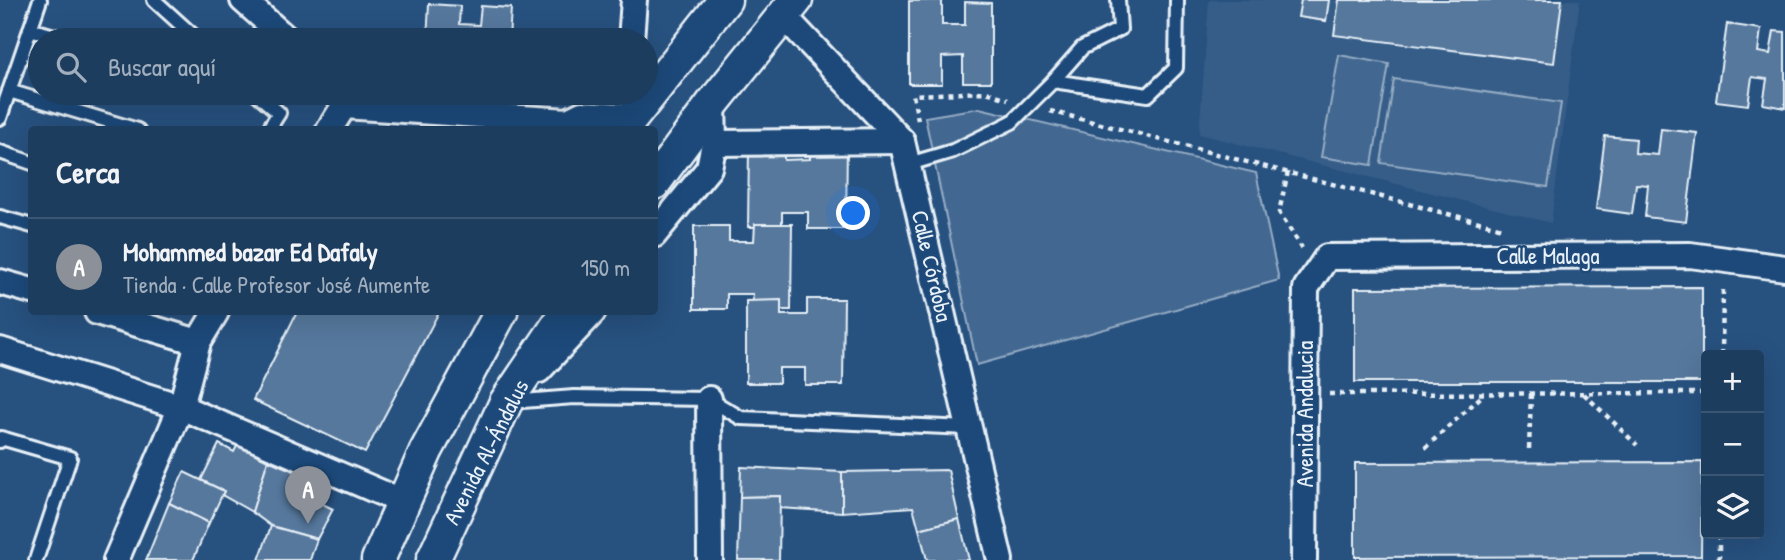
<!DOCTYPE html>
<html lang="es">
<head>
<meta charset="utf-8">
<style>
	:root { --surface:#1d3d5f; --page:#254465; --text:#f1f3f6; --muted:#a0aebd; --line:#3b5674; --accent:#8c9099 }
	body { margin:0; font-family:"Patrick Hand",sans-serif; background:var(--page); color:var(--text) }
	.controls { position:absolute; right:21px; bottom:21px; display:grid; overflow:hidden; border-radius:7px; box-shadow:0 7px 28px #0002 }
	.controls button { width:63px; height:63px; display:grid; place-items:center; padding:0; border:0; border-bottom:2px solid var(--line); background:var(--surface); color:var(--text); font:35px sans-serif }
	.you { position:absolute; left:854px; top:214px; width:24px; height:24px; margin:-18px; border:5px solid #fff; border-radius:50%; background:#1a73e8; box-shadow:0 0 0 10px #1a73e833 }
	.badge { display:grid; place-items:center; width:46px; height:46px; border-radius:50%; background:var(--accent); color:#fff; font-size:23px; font-weight:700 }
	.pin { position:absolute; translate:-50% -58px; filter:drop-shadow(0 2px 4px #0008) }
	.pin::after { content:''; position:absolute; top:37px; width:24px; height:21px; background:inherit; clip-path:polygon(0 0,100% 0,50% 100%) }
	.list { margin:0; padding:0; list-style:none }
	h2 { display:flex; justify-content:space-between; align-items:center; height:91px; margin:0; padding:0 28px; font-size:30px }
	h2 small { font-size:23px; font-weight:400; color:var(--muted) }
	.list li { display:grid; grid-template-columns:46px 1fr auto; gap:21px; align-items:center; box-sizing:border-box; height:98px; padding:0 28px; border-top:2px solid var(--line) }
	.list b { display:block; font-size:26px; white-space:nowrap }
	.list p { margin:0; font-size:23px; white-space:nowrap; color:var(--muted) }
	.list em { font-size:23px; font-style:normal; color:var(--muted) }
	.icon { flex:none; width:38px; height:38px; fill:none; stroke:currentColor; stroke-width:2; stroke-linecap:round; stroke-linejoin:round }
	.map { position:relative; flex:none; width:1785px; height:560px; overflow:hidden }
	.search { position:absolute; background:var(--surface); box-shadow:0 7px 28px #0002; left:28px; top:28px; width:630px; height:77px; display:flex; align-items:center; gap:18px; box-sizing:border-box; padding:0 24px; border-radius:38px; color:var(--muted); font-size:26px }
	.panel { position:absolute; background:var(--surface); box-shadow:0 7px 28px #0002; left:28px; top:126px; width:630px; height:189px; border-radius:7px }
	.map>svg:first-child { display:block }
</style>
</head>
<body>
<div class="map">
<svg width="1785" height="560" viewBox="0 0 1785 560">
	<rect width="100%" height="100%" fill="#27517f"/>
	<filter id="ink" filterUnits="userSpaceOnUse"><feTurbulence type="fractalNoise" baseFrequency=".0143" numOctaves="2"/><feDisplacementMap in="SourceGraphic" scale="14" xChannelSelector="R" yChannelSelector="G"/><feConvolveMatrix kernelMatrix="1 2 1 2 8 2 1 2 1" color-interpolation-filters="sRGB"/></filter>
	<g filter="url(#ink)">
		<path fill="#355d88" d="M1209,0H1580L1551,223L1199,134Z"/>
		<g fill="#436891" stroke="#96acc4" stroke-width="2">
			<path d="M1339,55L1389,64L1372,165L1321,157Z"/>
			<path d="M1394,79L1561,103L1548,187L1381,163Z"/>
			<path d="M979,108L1256,173L1279,280L977,365L925,117Z"/>
		</g>
		<g fill="#57789d" stroke="#e8f1f8" stroke-width="2">
			<path d="M942,0V25H965V2L991,3V82H963V56L942,57V84H909V1Z"/>
			<path d="M1301,0H1329L1326,21L1298,17Z"/>
			<path d="M1339,0H1562L1554,63L1334,35Z"/>
			<path d="M429,4L460,6L459,24L479,25L481,6L511,8L509,40H427Z"/>
			<path d="M1727,24L1761,29L1758,52L1770,54L1774,31L1785,32V108L1763,104L1767,79L1752,77L1748,105L1716,101Z"/>
			<path d="M1661,129L1697,133L1686,222L1645,217L1648,185L1636,184L1632,214L1596,209L1605,136L1636,139L1635,153L1658,155Z"/>
			<path d="M809,143H847L846,229H808V212H782V227H748L749,145H784V160L810,159Z"/>
			<path d="M755,224H792L791,310H752L753,294H727V309H694V226H729V241H754Z"/>
			<path d="M1702,287V382H1355V288Z"/>
			<path d="M807,299H844L843,385H805V368H779V383H746V301L781,300V315H807Z"/>
			<path d="M297,312H439L365,453L253,400Z"/>
			<path d="M219,444L234,452L238,444L268,460L252,512L222,495L224,491L201,480Z"/>
			<path d="M268,460L301,474L294,490L333,509L317,539L271,526L252,512Z"/>
			<path d="M1702,462L1701,556L1355,557V463Z"/>
			<path d="M741,467L842,472V512L779,508L780,496L740,497Z"/>
			<path d="M948,470L959,519L919,529L913,507L842,512V472Z"/>
			<path d="M184,472L224,491L209,523L169,503Z"/>
			<path d="M780,496L779,560H738L740,497Z"/>
			<path d="M169,503L209,523L193,560H146Z"/>
			<path d="M959,519L969,560H927L919,529Z"/>
			<path d="M271,526L317,539L310,560H259Z"/>
		</g>
		<g fill="none" stroke-linecap="round" stroke-linejoin="round">
			<g stroke="#e8f1f8" stroke-width="18">
				<g id="service">
					<path d="M154,0L198,40"/>
					<path d="M30,29L68,40"/>
					<path d="M1053,81L1082,48L1120,29L1118,0"/>
					<path d="M9,91L138,130"/>
					<path d="M256,93L279,113L268,130"/>
					<path d="M0,118L40,0"/>
					<path d="M0,152L32,163"/>
					<path d="M909,164L953,151L1012,122L1053,81L1148,95L1176,68L1177,0"/>
					<path d="M0,217L32,226"/>
					<path d="M510,402L574,397L709,399L741,418L968,428"/>
					<path d="M0,441L1,438L70,458L36,560"/>
				</g>
			</g>
			<g stroke="#e8f1f8" stroke-width="30">
				<g id="minor">
					<path d="M243,0L288,40"/>
					<path d="M783,15L902,141L1000,560"/>
					<path d="M631,40L634,0"/>
					<path d="M713,103L714,143L902,141"/>
					<path d="M344,106L568,121"/>
					<path d="M568,121L582,114L632,116"/>
					<path d="M329,130L344,106"/>
					<path d="M654,235L709,168L714,143"/>
					<path d="M0,282L32,291"/>
					<path d="M97,312L198,342"/>
					<path d="M0,350L181,407L403,502"/>
					<path d="M539,370L593,312"/>
					<path d="M709,399L710,560"/>
					<path d="M116,560L181,407L198,342L216,312"/>
					<path d="M1304,560L1306,288L1327,257L1690,255L1785,268"/>
				</g>
			</g>
			<g stroke="#e8f1f8" stroke-width="37">
				<g id="tertiary">
					<path d="M622,130L725,0"/>
					<path d="M654,183L713,103L796,0"/>
					<path d="M378,560L426,451L501,312"/>
					<path d="M433,560L506,402L567,312"/>
				</g>
			</g>
			<g stroke="#e8f1f8" stroke-width="4.5" stroke-dasharray="5 5" stroke-linecap="butt">
				<path d="M1050,111L1502,228"/>
				<path d="M918,120L913,95L986,92L1008,99"/>
				<path d="M1288,172L1279,212L1302,248"/>
				<path d="M1722,355L1723,286"/>
				<path d="M1329,394L1706,393"/>
				<path d="M1584,394L1637,445"/>
				<path d="M1425,448L1484,394"/>
				<path d="M1529,449L1531,394"/>
				<path d="M1719,560V534"/>
			</g>
			<use href="#service" stroke="#1f4a7a" stroke-width="12"/>
			<use href="#minor" stroke="#1f4a7a" stroke-width="24"/>
			<use href="#tertiary" stroke="#1f4a7a" stroke-width="32"/>
		</g>
	</g>
	<g text-anchor="middle" stroke-width="5" stroke-linejoin="round" paint-order="stroke">
		<g font-size="23" fill="#e8f1f8" stroke="#1f4a7a">
			<text x="1548" y="264">Calle Malaga</text>
			<text transform="translate(932 266) rotate(77)" y="8">Calle Córdoba</text>
			<text transform="translate(1305 414) rotate(-90)" y="8">Avenida Andalucia</text>
			<text transform="translate(486 452) rotate(-63)" y="8">Avenida Al-Ándalus</text>
		</g>
	</g>
</svg>
<div class="controls">
<button>+</button>
<button>−</button>
<button><svg class="icon" aria-label="layers" viewBox="0 0 24 24"><path d="M12 4l9 5-9 5-9-5zM3 14l9 5 9-5"/></svg></button>
</div>
<div class="you"></div>
<div class="pin badge" style="left:308px;top:524px">A</div>
<div class="search"><svg class="icon" aria-label="search" viewBox="0 0 24 24"><circle cx="10" cy="10" r="6"/><path d="M15 15l6 6"/></svg>Buscar aquí</div>
<section class="panel">
<h2>Cerca<small></small></h2>
<ul class="list">
<li><span class="badge">A</span><div><b>Mohammed bazar Ed Dafaly</b><p>Tienda · Calle Profesor José Aumente</p></div><em>150 m</em></li>
</ul>
</section>
</div>
</body>
</html>
